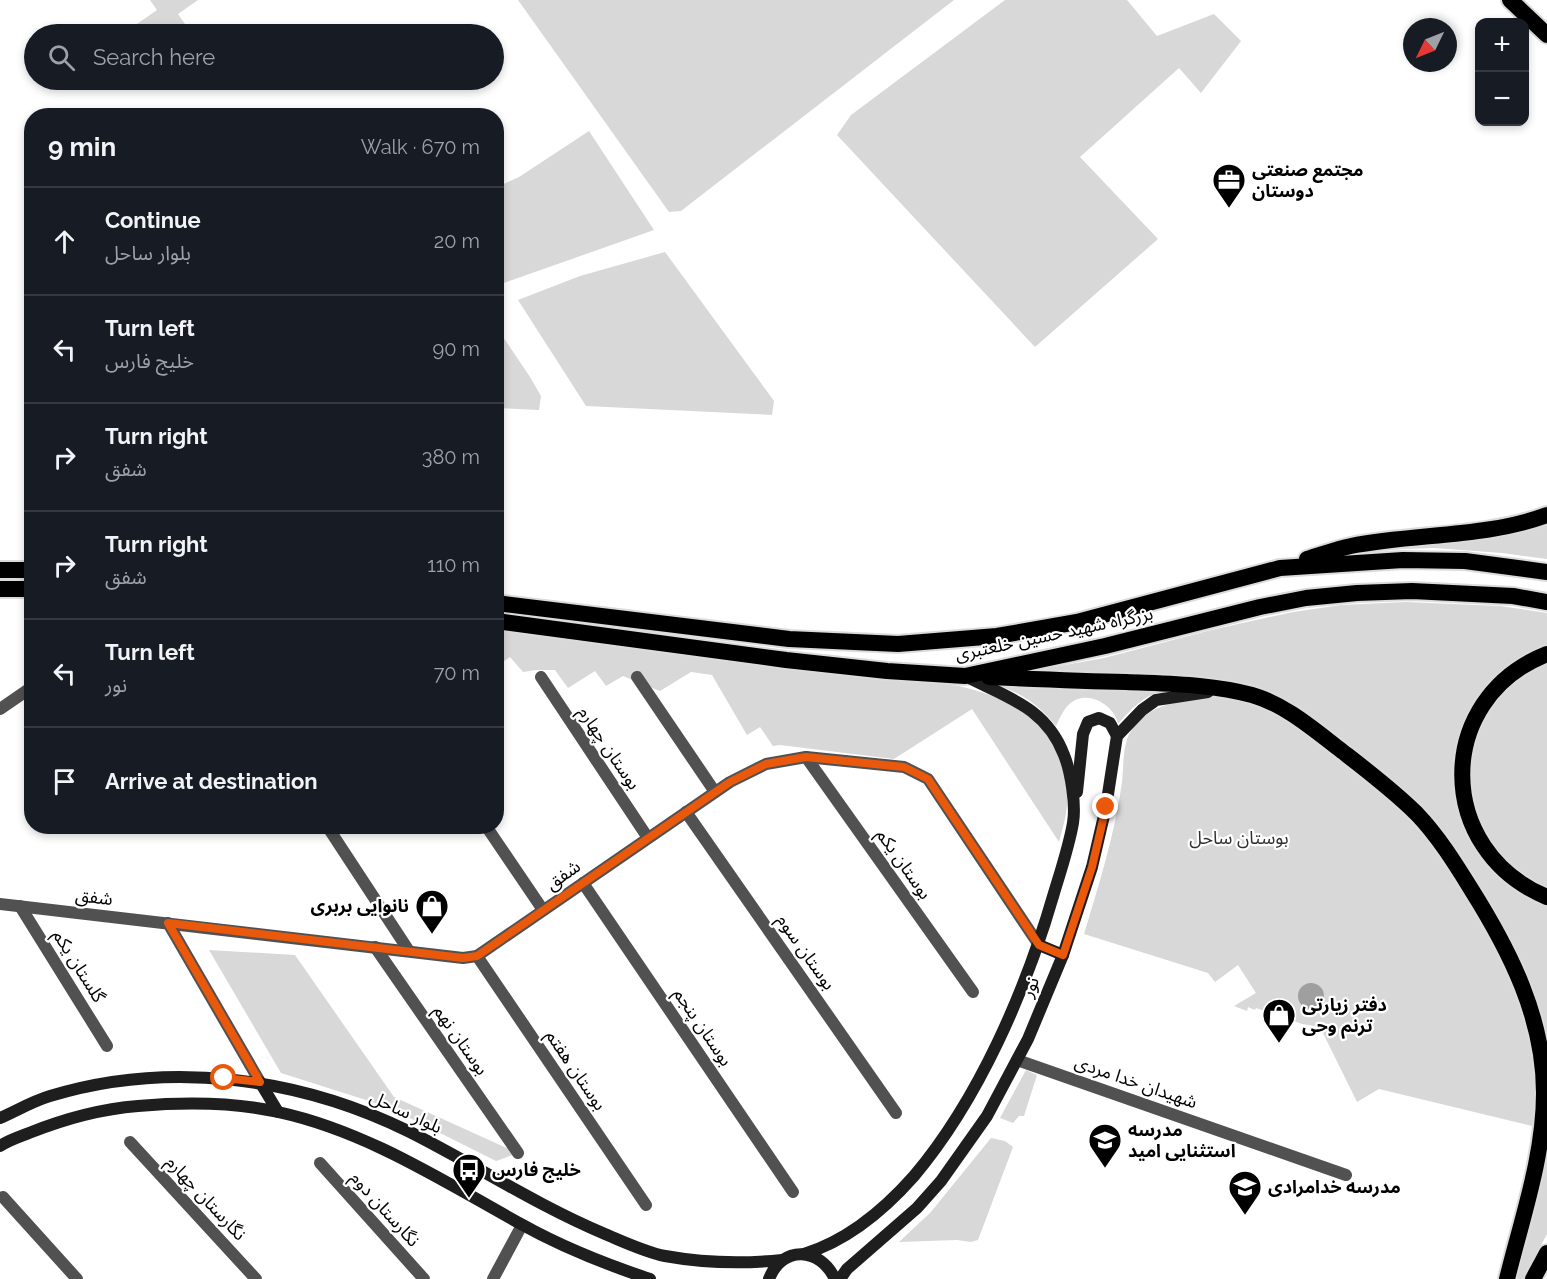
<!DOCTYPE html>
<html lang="en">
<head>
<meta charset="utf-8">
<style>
	:root { --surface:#171b24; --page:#242831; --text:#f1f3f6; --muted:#9ea1a6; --line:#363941 }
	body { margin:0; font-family:Raleway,"Noto Sans Arabic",sans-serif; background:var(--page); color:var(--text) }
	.controls { position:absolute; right:18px; top:18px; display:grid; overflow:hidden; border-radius:12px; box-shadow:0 3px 9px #0003 }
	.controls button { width:54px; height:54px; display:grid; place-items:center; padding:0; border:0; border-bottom:2px solid var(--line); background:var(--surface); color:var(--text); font:30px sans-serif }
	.compass { position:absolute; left:1403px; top:18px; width:54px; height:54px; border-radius:50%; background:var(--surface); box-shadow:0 3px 9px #0003; rotate:227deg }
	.stop { position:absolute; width:18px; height:18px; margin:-14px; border:4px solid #ea580c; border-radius:50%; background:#fff }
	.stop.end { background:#ea580c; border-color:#fff; box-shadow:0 2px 6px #0008 }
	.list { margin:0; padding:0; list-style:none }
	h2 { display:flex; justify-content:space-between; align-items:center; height:78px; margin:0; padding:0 24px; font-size:26px }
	h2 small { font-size:20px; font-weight:400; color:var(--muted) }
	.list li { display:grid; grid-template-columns:39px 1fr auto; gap:18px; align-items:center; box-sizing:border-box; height:108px; padding:0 24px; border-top:2px solid var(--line) }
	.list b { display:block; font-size:22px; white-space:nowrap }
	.list p { margin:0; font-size:20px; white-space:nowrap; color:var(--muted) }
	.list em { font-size:20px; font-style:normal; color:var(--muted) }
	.icon { flex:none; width:33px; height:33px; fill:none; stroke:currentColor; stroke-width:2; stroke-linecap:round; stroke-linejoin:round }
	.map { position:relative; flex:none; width:1547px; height:1279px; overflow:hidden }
	.search { position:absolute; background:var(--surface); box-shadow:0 3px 9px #0003; left:24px; top:24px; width:480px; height:66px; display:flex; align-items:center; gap:15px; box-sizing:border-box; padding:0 21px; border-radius:33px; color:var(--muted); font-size:22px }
	.panel { position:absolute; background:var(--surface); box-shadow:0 3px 9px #0003; left:24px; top:108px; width:480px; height:726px; border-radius:24px }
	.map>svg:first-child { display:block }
</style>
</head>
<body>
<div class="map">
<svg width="1547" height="1279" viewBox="0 0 1547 1279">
	<rect width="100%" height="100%" fill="#fff"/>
	<g fill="#d8d8d8">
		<path d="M150,0H198L178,14L192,34H132L134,26L157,10Z"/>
		<path d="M518,0H954L681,211L669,212Z"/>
		<path d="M1005,0H1127L1157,36L1214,14L1241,41L1201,93L1179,68L1080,157L1158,239L1035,347L837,135L851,115Z"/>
		<path d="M589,131L654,230L501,284L497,283V187L519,177Z"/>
		<path d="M665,252L774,401L772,415L586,406L518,300L580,276Z"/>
		<path d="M497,328L530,377L541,396L539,410L497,408Z"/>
		<path d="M1547,525V559L1502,553L1434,548L1351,551C1417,544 1484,544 1547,525Z"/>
		<path d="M1406,602L1500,606L1547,613V649L1475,709L1462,811L1547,903V1054L1540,1016L1418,807L1234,684L1199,678L1020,673L1104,658L1211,630L1293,612L1341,605Z"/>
		<path d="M497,629L959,686C1010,698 1051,719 1064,773C1067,784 1068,794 1067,805C1066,818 1062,830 1059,842L972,709L894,759L780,745L773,746L760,727L747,735L712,675L691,672L660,691L623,676L606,686L595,671L568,688L555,670H536L523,672L510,657L497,666Z"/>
		<path d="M1547,660V893L1500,859L1474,815L1468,757L1483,714L1517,675Z"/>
		<path d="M978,680L1162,691C1143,696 1131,709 1118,724C1115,706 1089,690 1072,702C1064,707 1060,718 1056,726C1032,697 1013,689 978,680Z"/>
		<path d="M1212,697L1255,702L1303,728L1411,817L1441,854L1496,944L1521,995L1536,1061V1127L1379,1089L1357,1102L1320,1027L1302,1024L1256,1008L1255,1010L1248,1007L1247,1011L1234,1006L1256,993L1238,965L1215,982L1208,973L1084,934C1099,884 1115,834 1122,782C1124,765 1122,742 1133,728C1151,703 1183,700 1212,697Z"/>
		<path d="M209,950L295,955L394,1097L518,1153L496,1161L388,1107L281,1073Z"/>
		<path d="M1026,1070L1037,1075L1024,1116H1019L1013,1123L1000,1118Z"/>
		<path d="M991,1138L1005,1141L1013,1147L978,1240L971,1242L957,1240L899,1242L930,1213Z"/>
		<path d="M1547,1138V1234L1523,1279H1513Z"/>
	</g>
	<circle fill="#9f9f9f" cx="1311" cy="996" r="13"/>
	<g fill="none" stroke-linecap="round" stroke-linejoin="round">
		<g stroke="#dbdbdb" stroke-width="20">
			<g id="trunk">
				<path d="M1510,0L1547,35"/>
				<path d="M1307,559C1321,555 1336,549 1351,546C1416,533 1485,538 1547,515"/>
				<path d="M0,570H32"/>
				<path d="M0,589H32"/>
				<path d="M496,603L789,639L898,644L997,636L1077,622L1280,568L1403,560L1465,561L1547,572"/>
				<path d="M496,621L786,660L887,671L965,676L1105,646L1260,607L1306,598L1357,593L1412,591L1513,596L1547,602"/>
				<path d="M1547,654C1433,699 1435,851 1547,897"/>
				<path d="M989,677C1035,679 1080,681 1126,682C1168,684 1211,684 1252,695C1284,704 1312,728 1338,748C1365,769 1393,790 1417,814C1438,836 1455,863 1471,889C1510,951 1544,1018 1544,1093C1544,1156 1522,1218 1507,1279"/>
				<path d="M1533,1279L1547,1253"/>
			</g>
		</g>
		<g stroke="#515151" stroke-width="12">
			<path d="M541,677L648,838"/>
			<path d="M637,677L715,792"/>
			<path d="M0,709L32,687"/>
			<path d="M806,757L973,992"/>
			<path d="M686,812L896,1113"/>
			<path d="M327,826L409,951"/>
			<path d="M486,826L543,910"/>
			<path d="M583,883L793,1192"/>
			<path d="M0,904L463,958L477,956L730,782L766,764L806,757L904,767L928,779L1039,945"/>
			<path d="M20,906L107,1046"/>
			<path d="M168,923L260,1082"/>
			<path d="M375,947L518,1153"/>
			<path d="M477,956L646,1205"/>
			<path d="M1017,1060L1346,1175"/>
			<path d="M130,1142L256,1279"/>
			<path d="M320,1163L424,1279"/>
			<path d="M3,1197L77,1279"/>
			<path d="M493,1279L522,1225"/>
		</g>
		<g stroke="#1e1e1e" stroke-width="12">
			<path d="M1077,792L1083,734L1088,722L1099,718L1110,723L1117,736"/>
			<path d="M1039,945L1063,955"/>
			<path d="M260,1082L278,1112"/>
			<path d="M0,1118C16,1111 33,1101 50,1096C168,1060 298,1077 408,1131C474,1164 536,1205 605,1234C624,1242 645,1252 665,1256C704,1263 743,1264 782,1260"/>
			<path d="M0,1146C9,1140 19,1137 29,1133C64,1119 100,1109 138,1106C184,1102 233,1102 278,1112C366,1131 443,1181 521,1224C562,1247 605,1264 650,1279"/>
			<path d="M804,1254C846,1241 884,1210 914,1176C979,1099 1026,990 1054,893C1061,870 1069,846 1073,823C1076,805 1071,772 1064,755C1046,707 1006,697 965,676"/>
			<path d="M769,1279C782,1245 820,1247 835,1279"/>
			<path d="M840,1279L847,1269L917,1208L941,1181L987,1116L1028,1039L1063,955L1092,867L1106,807L1117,736L1142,710L1156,700L1208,692"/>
		</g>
		<use href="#trunk" stroke="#000" stroke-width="16"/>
	</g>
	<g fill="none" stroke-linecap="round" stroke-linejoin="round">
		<path stroke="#ea580c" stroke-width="8" d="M224,1078L260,1082L168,923L463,958L477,956L730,782L766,764L806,757L904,767L928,779L1039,945L1063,955L1092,867L1106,807"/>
	</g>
	<defs>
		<g id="office-pin" transform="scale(1.725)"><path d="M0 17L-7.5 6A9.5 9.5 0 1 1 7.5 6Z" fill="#000" stroke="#fff"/><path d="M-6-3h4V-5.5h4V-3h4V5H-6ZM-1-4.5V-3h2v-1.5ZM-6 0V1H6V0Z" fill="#fff"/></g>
		<g id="shop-pin" transform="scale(1.725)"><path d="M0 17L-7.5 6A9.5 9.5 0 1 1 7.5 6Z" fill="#000" stroke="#fff"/><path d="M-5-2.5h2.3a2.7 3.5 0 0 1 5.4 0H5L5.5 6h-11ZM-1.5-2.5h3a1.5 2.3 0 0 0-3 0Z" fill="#fff"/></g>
		<g id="school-pin" transform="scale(1.725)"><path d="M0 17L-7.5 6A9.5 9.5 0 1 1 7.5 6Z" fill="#000" stroke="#fff"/><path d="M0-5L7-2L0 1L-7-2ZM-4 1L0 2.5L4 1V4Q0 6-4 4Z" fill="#fff"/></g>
		<g id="bus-pin" transform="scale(1.725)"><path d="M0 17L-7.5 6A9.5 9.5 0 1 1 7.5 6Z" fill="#000" stroke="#fff"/><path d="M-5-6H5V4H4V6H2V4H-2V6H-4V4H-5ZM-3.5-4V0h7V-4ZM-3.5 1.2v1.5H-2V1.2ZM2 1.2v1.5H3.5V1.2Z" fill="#fff"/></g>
	</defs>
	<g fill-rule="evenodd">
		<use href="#office-pin" x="1229" y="180"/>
		<use href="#shop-pin" x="432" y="906"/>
		<use href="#shop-pin" x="1279" y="1015"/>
		<use href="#school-pin" x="1105" y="1140"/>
		<use href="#bus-pin" x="469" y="1170"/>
		<use href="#school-pin" x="1245" y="1187"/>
	</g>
	<g text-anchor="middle" stroke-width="4.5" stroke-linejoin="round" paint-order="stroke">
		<g font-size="18" font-weight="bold" fill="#000" stroke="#fff" text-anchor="start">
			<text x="1252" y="176">مجتمع صنعتی<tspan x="1252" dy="21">دوستان</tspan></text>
			<text x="409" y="912" text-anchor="end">نانوایی بربری</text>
			<text x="1302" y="1011">دفتر زیارتی<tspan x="1302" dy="21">ترنم وحی</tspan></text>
			<text x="1128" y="1136">مدرسه<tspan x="1128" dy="21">استثنایی امید</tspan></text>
			<text x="492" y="1176">خلیج فارس</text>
			<text x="1268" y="1193">مدرسه خدامرادی</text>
		</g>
		<g font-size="18" fill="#000" stroke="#fff">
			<text transform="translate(1054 634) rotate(-12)" y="6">بزرگراه شهید حسین خلعتبری</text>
			<text transform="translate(609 748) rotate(56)" y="6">بوستان چهارم</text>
			<text transform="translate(904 864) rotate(55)" y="6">بوستان یکم</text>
			<text transform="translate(563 875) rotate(-35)" y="6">شفق</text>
			<text transform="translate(94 897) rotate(7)" y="6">شفق</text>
			<text transform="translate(806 952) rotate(55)" y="6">بوستان سوم</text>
			<text transform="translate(79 966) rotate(58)" y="6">گلستان یکم</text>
			<text transform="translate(1030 987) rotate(-67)" y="6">نور</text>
			<text transform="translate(703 1027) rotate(56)" y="6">بوستان پنجم</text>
			<text transform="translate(461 1040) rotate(55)" y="6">بوستان نهم</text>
			<text transform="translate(576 1070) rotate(56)" y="6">بوستان هفتم</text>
			<text transform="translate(1136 1082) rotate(19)" y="6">شهیدان خدا مردی</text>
			<text transform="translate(406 1112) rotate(25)" y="6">بلوار ساحل</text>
			<text transform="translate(206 1198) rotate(47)" y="6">نگارستان چهارم</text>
			<text transform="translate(385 1209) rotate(48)" y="6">نگارستان دوم</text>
		</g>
		<g font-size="18" fill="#2f2f2f" stroke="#fff">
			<text x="1239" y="844">بوستان ساحل</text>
		</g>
	</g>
</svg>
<div class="controls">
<button>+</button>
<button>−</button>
</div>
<svg class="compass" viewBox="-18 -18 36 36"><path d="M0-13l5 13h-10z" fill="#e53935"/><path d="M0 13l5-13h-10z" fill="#9ea1a6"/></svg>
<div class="stop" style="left:224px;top:1078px"></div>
<div class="stop end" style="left:1106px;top:807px"></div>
<div class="search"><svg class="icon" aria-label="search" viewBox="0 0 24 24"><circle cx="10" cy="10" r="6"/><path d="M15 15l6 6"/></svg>Search here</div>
<section class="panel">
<h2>9 min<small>Walk · 670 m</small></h2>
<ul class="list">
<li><svg class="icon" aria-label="ahead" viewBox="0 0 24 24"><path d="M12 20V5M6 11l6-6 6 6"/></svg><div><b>Continue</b><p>بلوار ساحل</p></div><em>20 m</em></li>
<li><svg class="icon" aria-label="left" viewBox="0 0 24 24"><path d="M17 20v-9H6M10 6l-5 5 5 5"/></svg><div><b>Turn left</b><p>خلیج فارس</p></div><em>90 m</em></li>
<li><svg class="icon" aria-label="right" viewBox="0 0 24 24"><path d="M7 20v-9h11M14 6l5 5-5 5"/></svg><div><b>Turn right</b><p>شفق</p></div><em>380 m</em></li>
<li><svg class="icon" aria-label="right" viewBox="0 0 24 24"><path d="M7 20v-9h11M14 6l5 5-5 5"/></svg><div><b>Turn right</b><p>شفق</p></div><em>110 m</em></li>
<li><svg class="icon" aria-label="left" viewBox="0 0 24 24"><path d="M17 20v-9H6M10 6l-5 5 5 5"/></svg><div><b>Turn left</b><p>نور</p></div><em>70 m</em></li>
<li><svg class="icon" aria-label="arrive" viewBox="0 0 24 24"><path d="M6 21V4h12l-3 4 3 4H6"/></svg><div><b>Arrive at destination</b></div></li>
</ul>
</section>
</div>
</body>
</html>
